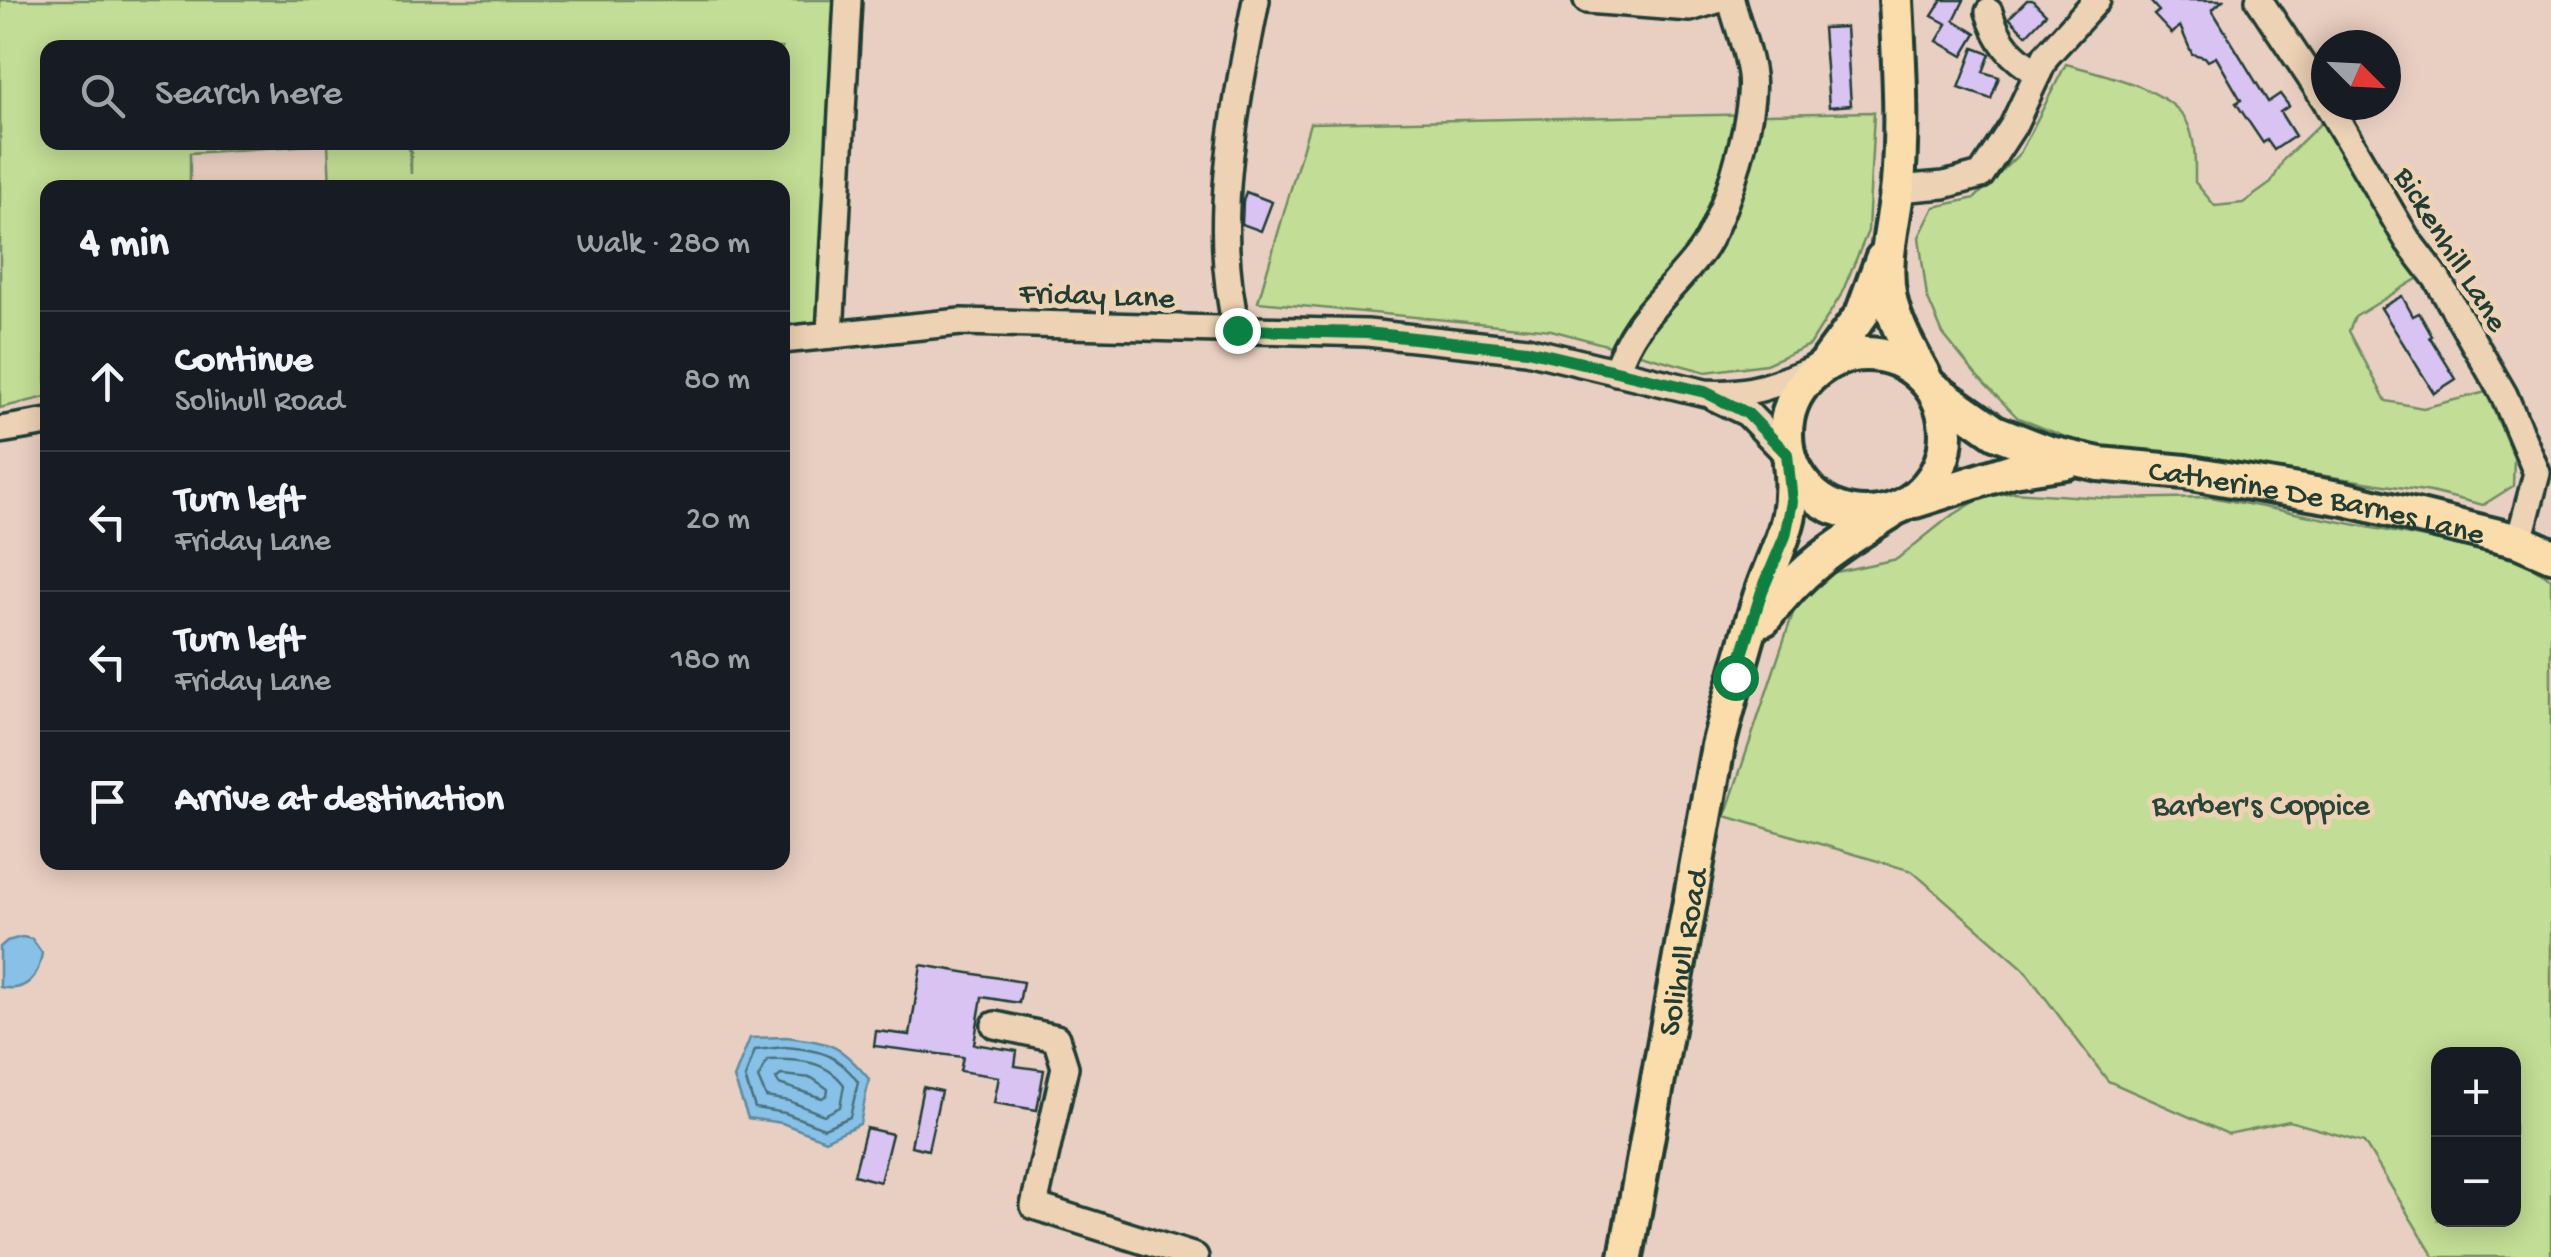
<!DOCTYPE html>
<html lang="en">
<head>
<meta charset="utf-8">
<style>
	:root { --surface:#171b24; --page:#242831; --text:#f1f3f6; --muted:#9ea1a6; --line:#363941 }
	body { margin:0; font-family:"Gochi Hand",sans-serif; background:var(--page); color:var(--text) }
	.controls { position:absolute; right:30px; bottom:30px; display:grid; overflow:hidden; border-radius:20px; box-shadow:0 5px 25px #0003 }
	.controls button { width:90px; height:90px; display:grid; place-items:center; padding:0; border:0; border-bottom:2px solid var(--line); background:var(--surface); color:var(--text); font:50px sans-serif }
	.compass { position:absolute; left:2311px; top:30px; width:90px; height:90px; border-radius:50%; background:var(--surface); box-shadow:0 5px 25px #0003; rotate:114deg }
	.stop { position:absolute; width:30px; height:30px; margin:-22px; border:8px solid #0b8043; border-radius:50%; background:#fff }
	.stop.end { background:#0b8043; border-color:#fff; box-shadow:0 2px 10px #0008 }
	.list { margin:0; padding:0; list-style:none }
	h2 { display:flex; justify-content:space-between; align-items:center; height:130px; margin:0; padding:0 40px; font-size:42px }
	h2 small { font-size:32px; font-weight:400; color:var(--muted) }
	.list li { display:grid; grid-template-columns:65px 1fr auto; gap:30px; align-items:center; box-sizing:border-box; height:140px; padding:0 40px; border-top:2px solid var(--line) }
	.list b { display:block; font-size:38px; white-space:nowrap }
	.list p { margin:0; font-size:32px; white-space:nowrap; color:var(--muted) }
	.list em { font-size:32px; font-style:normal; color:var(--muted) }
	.icon { flex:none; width:55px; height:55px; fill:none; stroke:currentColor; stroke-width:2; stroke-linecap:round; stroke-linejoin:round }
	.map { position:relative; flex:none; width:2551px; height:1257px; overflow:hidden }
	.search { position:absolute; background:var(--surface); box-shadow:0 5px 25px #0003; left:40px; top:40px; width:750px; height:110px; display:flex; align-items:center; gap:25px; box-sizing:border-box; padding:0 35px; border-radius:20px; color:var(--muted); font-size:38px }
	.panel { position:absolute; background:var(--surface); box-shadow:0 5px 25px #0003; left:40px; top:180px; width:750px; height:690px; border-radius:20px }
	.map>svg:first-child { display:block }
</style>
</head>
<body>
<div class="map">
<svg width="2551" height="1257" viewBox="0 0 2551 1257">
	<rect width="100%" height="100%" fill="#e9cfc1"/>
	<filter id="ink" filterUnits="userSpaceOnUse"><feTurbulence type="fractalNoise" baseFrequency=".01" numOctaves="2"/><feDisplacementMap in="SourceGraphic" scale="20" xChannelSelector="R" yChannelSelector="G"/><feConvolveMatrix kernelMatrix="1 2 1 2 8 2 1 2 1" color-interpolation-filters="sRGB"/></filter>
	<g filter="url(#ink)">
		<g fill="#c2dd95" stroke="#708d64" stroke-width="2.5" fill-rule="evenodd">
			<path d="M0,0H857L840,322L783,328L782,188L330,187L328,144L190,153V187L48,188L46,397L0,408ZM48,48H782V142L411,143V174L409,142H48Z"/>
			<path d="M2066,64C2099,73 2168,88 2186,120C2196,139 2195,161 2195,182L2215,206L2243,203L2271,183L2284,159L2324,120L2428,272L2355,317L2349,331L2386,401L2423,408L2486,392L2514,458L2513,486L2483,505L2431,492L2286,470L2090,447L2018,418L1976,375L1943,334L1927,297L1919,237L1934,207L1975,198L2020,153Z"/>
			<path d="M1874,112L1868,231L1841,295L1810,345L1766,364L1706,372L1551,330L1258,302L1310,123Z"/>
			<path d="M2013,492L2116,499L2211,497L2513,555L2551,579V1257H2434L2364,1142L2289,1121L2228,1134L2108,1081L2023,968L1912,871L1725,816L1795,607L1831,573L1897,559L1948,518L1981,498ZM2438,1054H2514V1220H2438Z"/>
		</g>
		<g fill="#88c1e7" stroke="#5e8c9f" stroke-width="2.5">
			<path d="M22,937L32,939L42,953C39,977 26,993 0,987V947L7,941Z"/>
			<path d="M786,1037C831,1043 839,1043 869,1079L860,1124L825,1140L782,1123L748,1118L734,1078L750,1038Z"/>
		</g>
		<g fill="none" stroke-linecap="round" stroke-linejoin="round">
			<g stroke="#49727c" stroke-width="2.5">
				<path d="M785,1047C820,1051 836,1052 858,1082L850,1117L824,1128L785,1113L755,1108L745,1078L755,1050Z"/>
				<path d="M768,1060C797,1059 826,1060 844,1085L840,1107L824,1115L789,1101L766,1097L758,1078Z"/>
				<path d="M781,1075L812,1078L828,1089L827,1095L822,1098L779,1084L776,1079Z"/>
			</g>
		</g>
		<g fill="#d8c3f3" stroke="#1f3d34" stroke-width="2.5">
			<path d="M1942,0H1964L1954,20L1976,34L1963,56L1937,41L1947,24L1932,16Z"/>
			<path d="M2027,0H2032L2046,14L2026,35L2009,18Z"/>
			<path d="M2149,0H2223L2212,10L2268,102L2280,94L2289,106L2280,112L2295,136L2274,150L2267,140L2263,143L2236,103L2241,100L2216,57L2208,61L2205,57L2192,54L2180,26L2172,34L2154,15L2159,11Z"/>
			<path d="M1846,27L1851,105L1829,107L1823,28Z"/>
			<path d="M1974,48L1990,54L1983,72L1999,77L1991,99L1959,88Z"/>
			<path d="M1246,192L1272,202L1261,231L1242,224L1243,201Z"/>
			<path d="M2402,296L2413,316L2419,313L2432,336L2430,337L2456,379L2434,393L2381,308Z"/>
			<path d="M921,965L1023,982L1019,1003L982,997L974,1044L1017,1051L1015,1066L1044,1070L1037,1110L994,1103L999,1077L960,1071L963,1057L874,1046L876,1031L910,1035Z"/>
			<path d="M923,1087L941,1091L928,1150L911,1146Z"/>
			<path d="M866,1128L892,1134L880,1182L854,1175Z"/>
		</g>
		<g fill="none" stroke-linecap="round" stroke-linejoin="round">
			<g stroke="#1f3d34" stroke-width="32">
				<g id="minor">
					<path d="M1587,0L1690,8L1717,0"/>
					<path d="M2259,0L2326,101"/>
					<path d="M1989,12C1998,42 2011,57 2038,73"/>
					<path d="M2328,105L2408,241L2437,279L2504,395L2537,473L2519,541"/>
					<path d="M1897,189L1944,185L1981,175L2013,126L2046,56L2097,0"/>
					<path d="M1237,329C1210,225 1236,104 1256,0"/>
					<path d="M830,335L848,0"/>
					<path d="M782,340L961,322L1367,333L1527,350L1705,393C1750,396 1776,384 1817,368"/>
					<path d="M1616,372C1633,317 1668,296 1700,253C1724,222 1756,114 1751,75C1748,50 1737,24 1731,0"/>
					<path d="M1714,397L1747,413L1787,454"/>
					<path d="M0,430L48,422"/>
					<path d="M995,1025L1056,1038L1065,1067L1034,1206L1195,1257"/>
				</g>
			</g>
			<g stroke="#1f3d34" stroke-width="40">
				<g id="major">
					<path d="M1896,0C1899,61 1903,123 1898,184C1894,223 1882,260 1890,299C1896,327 1911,351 1924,376"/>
					<circle cx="1866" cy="434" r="80"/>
					<path d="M1828,360L1862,314L1882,259"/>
					<path id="s1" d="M1934,389L1995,432L2049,453L2099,464L2185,472L2345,499L2519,541L2551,555"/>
					<path d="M1915,501L2013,470L2066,462"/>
					<path d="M1764,619C1800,569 1838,545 1889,513"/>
					<path id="s2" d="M1626,1257L1718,746C1731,696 1744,646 1760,597C1778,543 1797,523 1790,463"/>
				</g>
			</g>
			<use href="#minor" stroke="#edd2b4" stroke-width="25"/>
			<use href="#major" stroke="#faddab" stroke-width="32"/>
		</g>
	</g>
	<g fill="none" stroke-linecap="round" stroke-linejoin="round" filter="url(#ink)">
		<path stroke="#0b8043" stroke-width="12" d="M1237,330L1367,333L1527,350L1705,392L1747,413L1787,454L1792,502L1785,536L1762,591L1735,677"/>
	</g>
	<g text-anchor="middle" stroke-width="10" stroke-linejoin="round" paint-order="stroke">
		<g font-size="32" fill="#1f3d34" stroke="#edd2b4">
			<text transform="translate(2453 248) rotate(58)" y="11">Bickenhill Lane</text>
			<text transform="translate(1097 293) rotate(2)" y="11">Friday Lane</text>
			<text dy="11" stroke="none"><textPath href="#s1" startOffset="405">Catherine De Barnes Lane</textPath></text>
			<text dy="11" stroke="none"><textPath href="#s2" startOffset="310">Solihull Road</textPath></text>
		</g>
		<g font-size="32" fill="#274539" stroke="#edd2b4">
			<text x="2261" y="814">Barber's Coppice</text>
		</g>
	</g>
</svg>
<div class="controls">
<button>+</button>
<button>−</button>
</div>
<svg class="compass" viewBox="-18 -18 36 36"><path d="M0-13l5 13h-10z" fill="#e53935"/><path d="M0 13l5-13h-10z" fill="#9ea1a6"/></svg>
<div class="stop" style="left:1735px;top:677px"></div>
<div class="stop end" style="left:1237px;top:330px"></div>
<div class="search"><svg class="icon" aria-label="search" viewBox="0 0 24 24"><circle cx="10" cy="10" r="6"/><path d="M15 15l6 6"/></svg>Search here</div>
<section class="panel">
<h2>4 min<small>Walk · 280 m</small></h2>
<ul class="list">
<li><svg class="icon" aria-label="ahead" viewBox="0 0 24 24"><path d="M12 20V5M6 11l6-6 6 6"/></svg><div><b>Continue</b><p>Solihull Road</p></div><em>80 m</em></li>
<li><svg class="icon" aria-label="left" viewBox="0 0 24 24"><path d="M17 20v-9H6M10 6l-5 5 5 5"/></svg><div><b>Turn left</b><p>Friday Lane</p></div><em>20 m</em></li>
<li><svg class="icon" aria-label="left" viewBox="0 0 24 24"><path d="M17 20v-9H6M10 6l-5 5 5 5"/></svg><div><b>Turn left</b><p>Friday Lane</p></div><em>180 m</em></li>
<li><svg class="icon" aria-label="arrive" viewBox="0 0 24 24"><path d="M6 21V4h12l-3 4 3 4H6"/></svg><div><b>Arrive at destination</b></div></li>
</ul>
</section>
</div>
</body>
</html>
